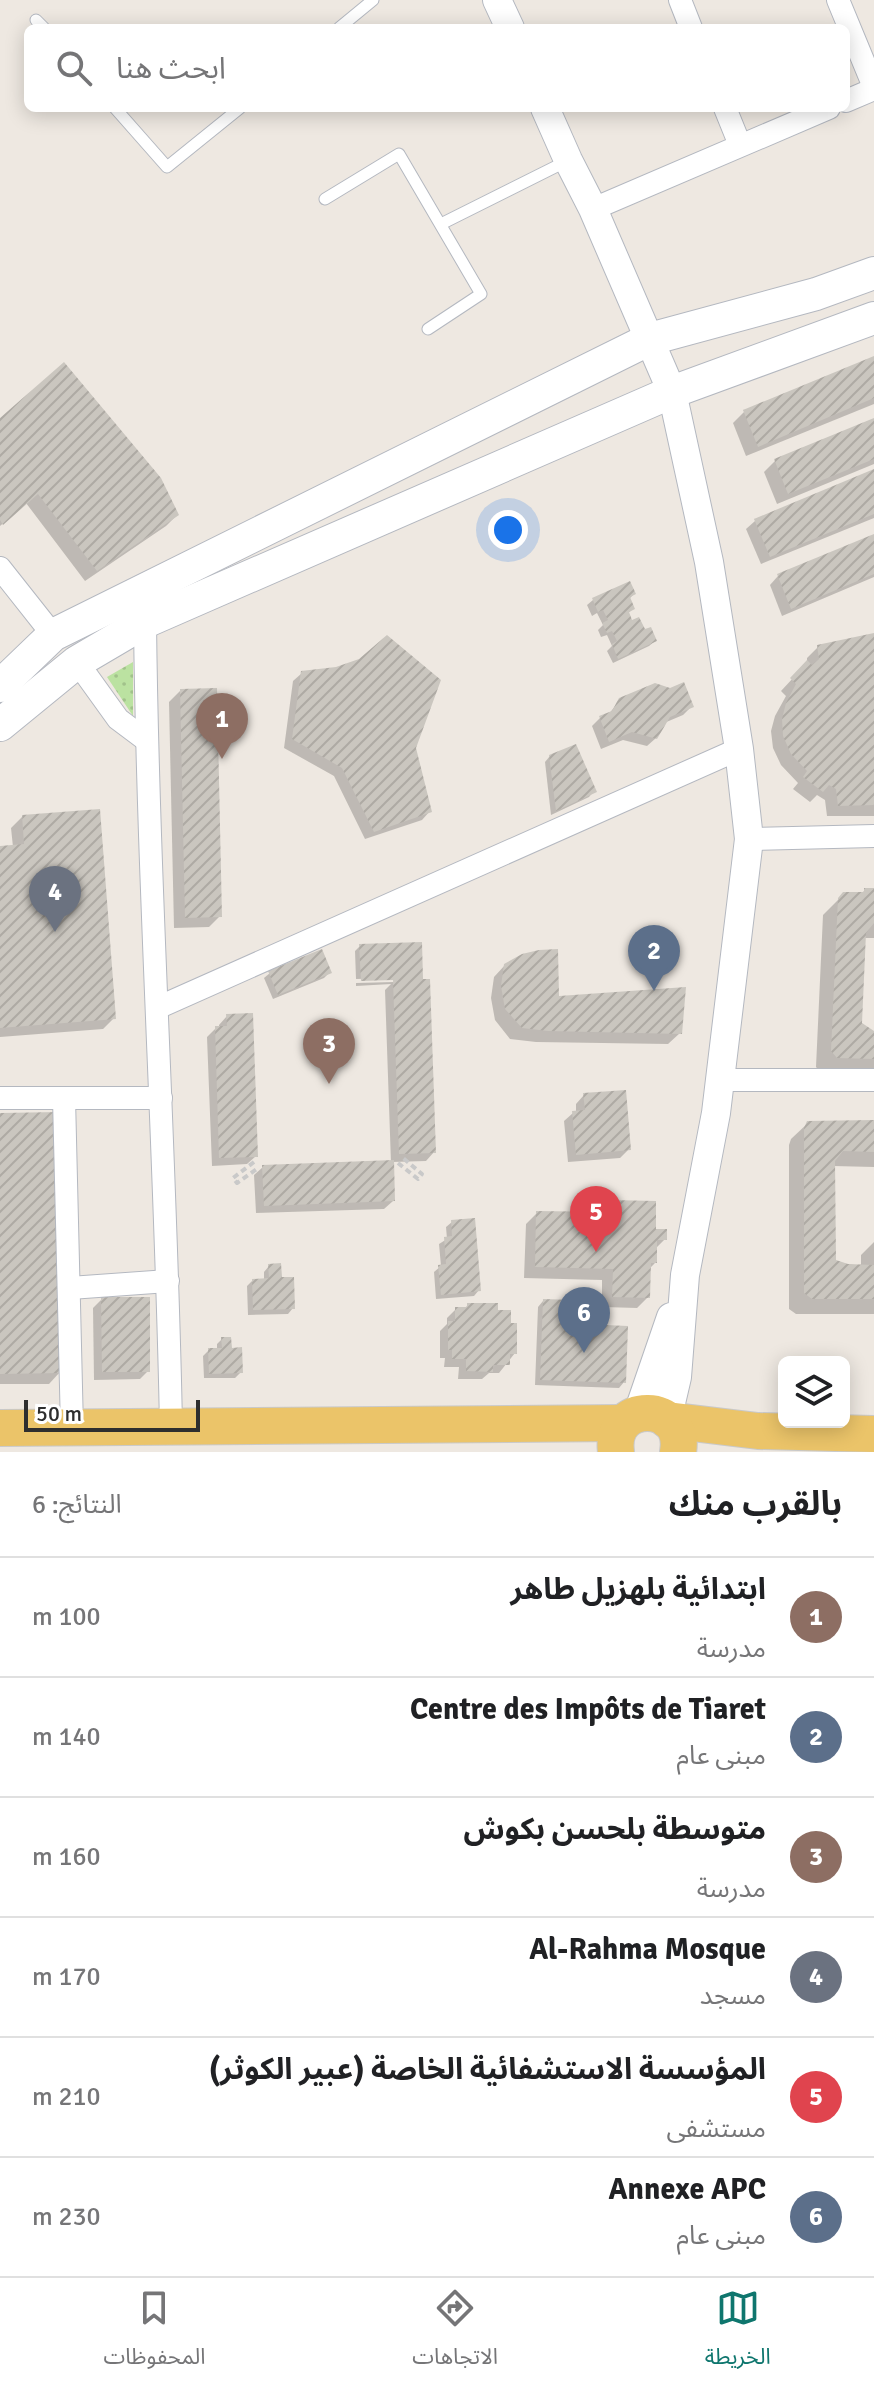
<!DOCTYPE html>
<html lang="ar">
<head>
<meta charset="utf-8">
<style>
	:root { --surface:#fff; --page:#f2f2f2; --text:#202124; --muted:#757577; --line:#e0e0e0; --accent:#0f766e }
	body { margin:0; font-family:Signika,"Noto Sans Arabic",sans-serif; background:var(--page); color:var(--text); direction:rtl }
	.controls { position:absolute; right:24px; bottom:24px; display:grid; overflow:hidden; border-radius:12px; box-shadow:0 4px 20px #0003 }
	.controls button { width:72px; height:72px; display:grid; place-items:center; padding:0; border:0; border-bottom:2px solid var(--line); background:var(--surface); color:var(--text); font:40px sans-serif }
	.scale { position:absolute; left:24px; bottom:20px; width:176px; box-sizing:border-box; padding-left:8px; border:4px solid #2e2e2e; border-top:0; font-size:22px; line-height:28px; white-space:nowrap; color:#2e2e2e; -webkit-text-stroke:6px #fff; paint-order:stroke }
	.you { position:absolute; left:508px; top:530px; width:28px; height:28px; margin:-20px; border:6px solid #fff; border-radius:50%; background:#1a73e8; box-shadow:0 0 0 12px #1a73e833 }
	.badge { display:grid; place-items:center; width:52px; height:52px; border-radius:50%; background:var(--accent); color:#fff; font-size:26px; font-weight:700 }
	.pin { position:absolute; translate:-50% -66px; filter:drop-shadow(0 2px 4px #0008) }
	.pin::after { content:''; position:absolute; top:42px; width:28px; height:24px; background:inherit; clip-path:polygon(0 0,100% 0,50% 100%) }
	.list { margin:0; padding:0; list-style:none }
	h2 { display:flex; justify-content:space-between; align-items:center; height:104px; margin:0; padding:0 32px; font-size:34px }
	h2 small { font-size:26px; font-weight:400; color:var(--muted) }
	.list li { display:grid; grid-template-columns:52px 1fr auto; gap:24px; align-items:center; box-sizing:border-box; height:120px; padding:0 32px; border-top:2px solid var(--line) }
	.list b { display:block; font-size:30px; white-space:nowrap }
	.list p { margin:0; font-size:26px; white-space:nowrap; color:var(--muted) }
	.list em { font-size:26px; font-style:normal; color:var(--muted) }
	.icon { flex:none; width:44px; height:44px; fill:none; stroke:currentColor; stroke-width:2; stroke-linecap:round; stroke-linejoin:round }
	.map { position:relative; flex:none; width:874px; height:1452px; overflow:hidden; direction:ltr }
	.search { position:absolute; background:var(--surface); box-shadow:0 4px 20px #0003; left:24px; right:24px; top:24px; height:88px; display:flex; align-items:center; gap:20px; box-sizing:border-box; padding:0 28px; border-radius:12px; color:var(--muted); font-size:30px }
	.sheet { height:824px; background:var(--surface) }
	nav { display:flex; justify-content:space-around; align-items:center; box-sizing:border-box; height:112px; border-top:2px solid var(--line); background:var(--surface); font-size:22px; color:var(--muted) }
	nav a { display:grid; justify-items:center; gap:4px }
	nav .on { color:var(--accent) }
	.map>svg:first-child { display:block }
</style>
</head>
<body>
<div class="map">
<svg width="874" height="1452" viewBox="0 0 874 1452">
	<defs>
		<pattern id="grass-dots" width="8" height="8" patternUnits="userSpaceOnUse" patternTransform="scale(2)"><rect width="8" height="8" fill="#bbe2a1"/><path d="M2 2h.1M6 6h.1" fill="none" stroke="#a1c28b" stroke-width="1.8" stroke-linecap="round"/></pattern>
		<pattern id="building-hatch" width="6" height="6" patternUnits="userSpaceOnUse" patternTransform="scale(2)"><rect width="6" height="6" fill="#cac6bf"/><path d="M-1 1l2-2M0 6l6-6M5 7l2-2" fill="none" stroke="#aeaaa4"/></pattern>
	</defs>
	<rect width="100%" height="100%" fill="#eee8e1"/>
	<path fill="url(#grass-dots)" d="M133,662V716L107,677Z"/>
	<g fill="#0003">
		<path d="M874,358V404L746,456L733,423L744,412Z"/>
		<path d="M874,420V464L777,504L764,472L775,461Z"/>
		<path d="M0,421L177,515L166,526L85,581L26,503L0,526Z"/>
		<path d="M874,471V518L761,564L746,529L755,521Z"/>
		<path d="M874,536V577L782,616L770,585L778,576Z"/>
		<path d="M629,583L634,594L629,599L633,609L627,614L631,623L655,641L649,646L613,663L607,651L612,646L607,635L601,637L598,630L603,625L597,613L592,616L587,605L593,600Z"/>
		<path d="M874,635V816H827L825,800L817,795L810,802L793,789L798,783L781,765L773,748L771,731L775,716L786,696L781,691L807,663V658L818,647Z"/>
		<path d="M302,673L413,748L430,811L422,820L365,839L334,776L284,748L293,681Z"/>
		<path d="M180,691L220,916L209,927L174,928L169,702Z"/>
		<path d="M620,700L692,706L683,715L664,723L656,738L647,746L623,740L601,749L592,726L600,718L608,715Z"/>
		<path d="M550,756L594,791L589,797L551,815L545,762Z"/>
		<path d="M22,817L114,1018L103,1029L0,1037V848L13,847L11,828Z"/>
		<path d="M865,890H874V938H863L860,1024L874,1034V1075L821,1073L816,1067L823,915L844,894H861Z"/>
		<path d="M420,944L434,1152L426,1161L392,1162L393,1201L384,1209L256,1213L254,1175L263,1167L391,1163L385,990L391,984L356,986V983L394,982L398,978L356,979L355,951L360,946Z"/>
		<path d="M505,965L557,998L680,1033L668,1044L536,1042L510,1039L495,1020L491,998L494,977Z"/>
		<path d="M270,973H329L324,978L273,999L264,978Z"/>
		<path d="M227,1016L256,1156L247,1164L212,1166L207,1037L216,1028H219V1025Z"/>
		<path d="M584,1095L629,1149L620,1158L568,1162L564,1121L573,1113H576V1104Z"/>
		<path d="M0,1115L60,1372L49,1384H0Z"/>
		<path d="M874,1122V1167L833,1166L834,1262L861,1266V1255L874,1242V1314H796L789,1309V1145L791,1139L808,1123Z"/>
		<path d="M611,1202L665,1239L655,1249V1263L649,1269L648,1297L637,1308L603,1307V1327L624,1382L619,1388L535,1385L538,1307L543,1301L602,1303V1280L524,1278L526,1224L537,1213L599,1214Z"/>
		<path d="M452,1222L479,1290L474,1296L436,1299L434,1272L441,1266L439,1244L447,1239L446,1227Z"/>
		<path d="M269,1266L280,1279L293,1308L288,1314L248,1315L247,1286L253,1280H264V1272Z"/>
		<path d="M102,1299L148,1371L140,1379L94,1380L93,1308Z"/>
		<path d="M468,1305L496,1312L515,1353L499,1373H489L482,1379H458L459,1367H444L445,1358H440V1331L447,1324V1318L456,1309H464Z"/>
		<path d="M222,1339L241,1372L235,1378H204L203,1356L209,1350H217V1344Z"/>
	</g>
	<g fill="url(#building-hatch)">
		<path d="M874,356V398L758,447L743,410Z"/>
		<path d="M64,362L161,478L179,515L97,571L38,494L3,525L0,520V418Z"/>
		<path d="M874,418V459L788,494L774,459Z"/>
		<path d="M874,469V514L770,557L754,519Z"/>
		<path d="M874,534V574L791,609L777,574Z"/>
		<path d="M630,581L636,594L630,597L635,609L629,612L632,620L639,617L645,629L651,627L657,641L618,659L612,644L617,641L612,631L607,633L602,623L608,620L603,610L598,612L592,598Z"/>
		<path d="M874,633V805L838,806L836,789L829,785L823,792L803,777L807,771L791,754L783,736L782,719L786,703L796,684L790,678L807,660L812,665L819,659L817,645Z"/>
		<path d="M387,635L441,680L416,748L432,812L374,832L342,768L292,739L301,671L336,667L359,659Z"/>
		<path d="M684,682L694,707L670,717L657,739L632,732L609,742L599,716L612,711L619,698L655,683L670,688Z"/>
		<path d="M217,688L222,917L185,918L180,689Z"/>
		<path d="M576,744L597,792L556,811L549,755Z"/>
		<path d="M100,809L116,1019L0,1028V846L24,844L22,815Z"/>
		<path d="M864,888H874V923L866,933L862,1023L874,1031V1059L837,1058L831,1051L838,898L843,892H864Z"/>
		<path d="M422,942L423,979H430L436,1153L399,1154L393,980L361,981L359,944Z"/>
		<path d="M322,949L332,973L278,995L268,971Z"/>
		<path d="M558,949L559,996L686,987L682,1034L548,1031L522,1028L505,1009L501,986L504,964L522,954L539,950Z"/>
		<path d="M253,1013L258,1157L219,1158L215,1026H227L226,1014Z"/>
		<path d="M626,1090L631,1150L576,1155L572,1111L585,1110L583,1093Z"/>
		<path d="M60,1112L62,1373L0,1374V1113Z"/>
		<path d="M874,1120V1152L843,1151L835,1161L836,1260L848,1264L874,1265V1299H812L804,1293V1128L807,1121Z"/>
		<path d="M394,1160L395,1201L264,1206L262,1165Z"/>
		<path d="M611,1200L656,1201V1229H667V1240H657V1263H651L650,1298L612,1297L613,1269L535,1267L536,1211L611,1212Z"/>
		<path d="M475,1218L481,1291L441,1295L438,1265L446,1264L444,1237L452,1236L451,1220Z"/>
		<path d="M281,1263L282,1277H294L295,1309L253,1310L252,1279L269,1278L268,1264Z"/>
		<path d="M101,1297H150V1372H102Z"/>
		<path d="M543,1299L605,1301V1325L628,1326L626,1383L540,1380Z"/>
		<path d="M467,1303H498V1310H511V1323H517V1354H510V1365H493V1372L466,1371V1359H452V1350H448V1321H455V1307H467Z"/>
		<path d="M221,1337H231L232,1348L242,1347L243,1373L209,1374L208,1348H222Z"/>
	</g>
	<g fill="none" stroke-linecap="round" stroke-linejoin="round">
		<g stroke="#b4b8c0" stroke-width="13">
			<g id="service">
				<path d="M36,20L44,28"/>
				<path d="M339,28L373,0"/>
				<path d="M115,108L167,167L240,108"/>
				<path d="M325,199L399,154L481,294L428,329"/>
				<path d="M441,224L567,161"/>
			</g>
		</g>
		<g stroke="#b4b8c0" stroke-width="24">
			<g id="minor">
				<path d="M680,0L691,28"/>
				<path d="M838,0L874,87"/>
				<path d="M846,101L874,89"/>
				<path d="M725,108L740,145"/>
				<path d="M593,209L829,108"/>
				<path d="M0,568L53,635"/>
				<path d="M145,622C148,890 166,1158 171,1426"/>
				<path d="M77,662L118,719L146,740"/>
				<path d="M749,839L874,836"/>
				<path d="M157,1008L739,749"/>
				<path d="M720,1080H874"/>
				<path d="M0,1098H161"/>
				<path d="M64,1098L72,1428"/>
				<path d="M70,1288L168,1281"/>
			</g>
		</g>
		<g stroke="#b4b8c0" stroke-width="30">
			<g id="tertiary">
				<path d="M497,0L510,28"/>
				<path d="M545,108L568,160L593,209L672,392L709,562L739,749L749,839L716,1113L685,1275L677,1377L667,1420"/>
				<path d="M638,1413L671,1317"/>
			</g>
		</g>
		<g stroke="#b4b8c0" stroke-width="34">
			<g id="secondary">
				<path d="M0,686L53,635L650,339L816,294L874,273"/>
				<path d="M0,725L77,662L145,622L672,392L874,318"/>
			</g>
		</g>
		<g stroke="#c9c9c9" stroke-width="38">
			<g id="primary">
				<path d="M667,1420L758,1431L874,1434"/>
				<path d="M0,1428L623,1423"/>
				<path d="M616,1452C609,1399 687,1401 678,1452"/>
			</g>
		</g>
		<g stroke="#c9c9c9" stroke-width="4" stroke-dasharray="6 4" stroke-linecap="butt">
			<path d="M254,1162L233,1178L237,1183L258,1168"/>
			<path d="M398,1163L418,1179L422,1174L403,1158"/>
		</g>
		<use href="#service" stroke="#fff" stroke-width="11"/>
		<use href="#minor" stroke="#fff" stroke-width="22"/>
		<use href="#tertiary" stroke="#fff" stroke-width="28"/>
		<use href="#secondary" stroke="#fff" stroke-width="32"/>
		<use href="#primary" stroke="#ebc469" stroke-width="36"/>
	</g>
</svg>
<div class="controls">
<button><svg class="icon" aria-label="layers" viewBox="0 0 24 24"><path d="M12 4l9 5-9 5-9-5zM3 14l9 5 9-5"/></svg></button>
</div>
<div class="scale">50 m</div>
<div class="you"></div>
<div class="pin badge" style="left:222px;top:759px;background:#8d6e63">1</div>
<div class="pin badge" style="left:654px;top:991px;background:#5c6f8a">2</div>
<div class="pin badge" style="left:329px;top:1084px;background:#8d6e63">3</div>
<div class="pin badge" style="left:55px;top:932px;background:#6b7280">4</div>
<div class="pin badge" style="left:596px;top:1252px;background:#e0444e">5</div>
<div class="pin badge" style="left:584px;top:1353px;background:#5c6f8a">6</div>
<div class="search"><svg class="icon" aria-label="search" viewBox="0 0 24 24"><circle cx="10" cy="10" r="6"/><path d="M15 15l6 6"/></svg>ابحث هنا</div>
</div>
<section class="sheet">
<h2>بالقرب منك<small>النتائج: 6</small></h2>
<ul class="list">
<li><span class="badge" style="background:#8d6e63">1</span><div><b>ابتدائية بلهزيل طاهر</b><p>مدرسة</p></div><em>100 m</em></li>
<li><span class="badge" style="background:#5c6f8a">2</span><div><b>Centre des Impôts de Tiaret</b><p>مبنى عام</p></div><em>140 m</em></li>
<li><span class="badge" style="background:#8d6e63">3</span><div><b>متوسطة بلحسن بكوش</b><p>مدرسة</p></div><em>160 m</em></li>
<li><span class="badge" style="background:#6b7280">4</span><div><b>Al-Rahma Mosque</b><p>مسجد</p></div><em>170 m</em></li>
<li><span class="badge" style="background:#e0444e">5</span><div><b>المؤسسة الاستشفائية الخاصة (عبير الكوثر)</b><p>مستشفى</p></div><em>210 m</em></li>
<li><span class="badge" style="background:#5c6f8a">6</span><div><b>Annexe APC</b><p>مبنى عام</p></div><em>230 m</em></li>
</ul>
</section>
<nav>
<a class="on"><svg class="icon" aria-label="map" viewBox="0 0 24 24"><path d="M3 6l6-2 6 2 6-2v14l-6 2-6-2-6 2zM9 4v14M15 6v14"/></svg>الخريطة</a>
<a><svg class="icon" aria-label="directions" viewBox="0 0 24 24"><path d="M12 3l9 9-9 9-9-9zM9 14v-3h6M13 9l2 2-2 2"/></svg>الاتجاهات</a>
<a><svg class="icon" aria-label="saved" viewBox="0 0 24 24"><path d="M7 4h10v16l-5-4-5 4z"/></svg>المحفوظات</a>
</nav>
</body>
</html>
